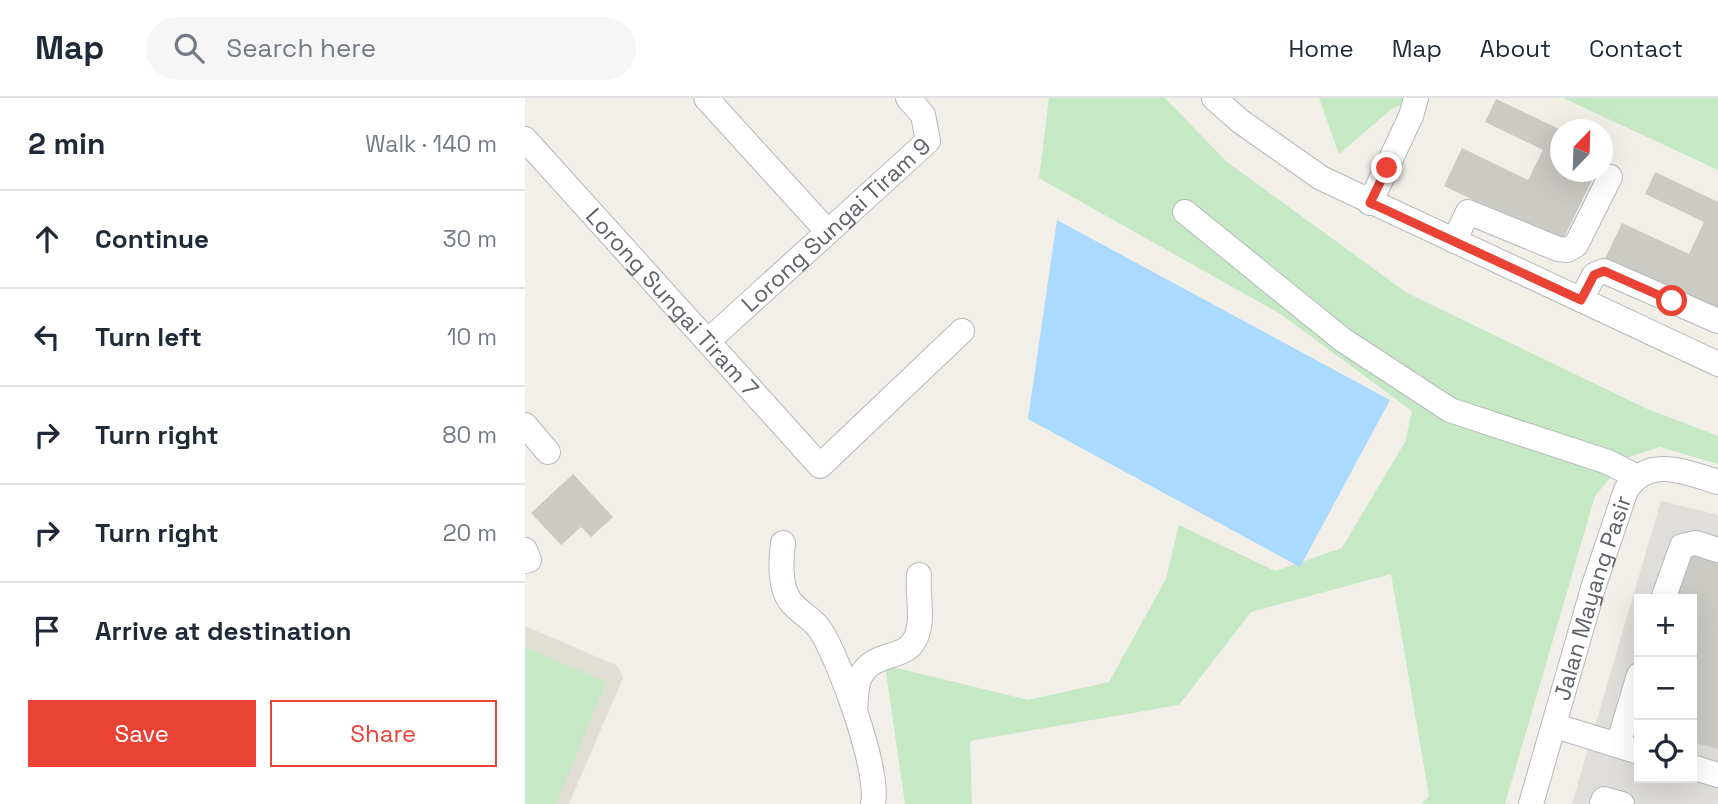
<!DOCTYPE html>
<html lang="en">
<head>
<meta charset="utf-8">
<style>
	:root { --surface:#fff; --page:#f6f6f7; --text:#1f2937; --muted:#747a83; --line:#e0e1e3; --accent:#ea4335 }
	body { margin:0; font-family:"Space Grotesk",sans-serif; background:var(--page); color:var(--text) }
	.controls { position:absolute; right:21px; bottom:21px; display:grid; overflow:hidden; border-radius:0px; box-shadow:0 7px 28px #0002 }
	.controls button { width:63px; height:63px; display:grid; place-items:center; padding:0; border:0; border-bottom:2px solid var(--line); background:var(--surface); color:var(--text); font:35px sans-serif }
	.compass { position:absolute; left:1025px; top:21px; width:63px; height:63px; border-radius:50%; background:var(--surface); box-shadow:0 7px 28px #0002; rotate:23deg }
	.stop { position:absolute; width:21px; height:21px; margin:-16px; border:5px solid #ea4335; border-radius:50%; background:#fff }
	.stop.end { background:#ea4335; border-color:#fff; box-shadow:0 2px 7px #0008 }
	.list { margin:0; padding:0; list-style:none }
	h2 { display:flex; justify-content:space-between; align-items:center; height:91px; margin:0; padding:0 28px; font-size:30px }
	h2 small { font-size:23px; font-weight:400; color:var(--muted) }
	.list li { display:grid; grid-template-columns:46px 1fr auto; gap:21px; align-items:center; box-sizing:border-box; height:98px; padding:0 28px; border-top:2px solid var(--line) }
	.list b { display:block; font-size:26px; white-space:nowrap }
	.list em { font-size:23px; font-style:normal; color:var(--muted) }
	.actions { display:flex; gap:14px; padding:21px 28px }
	.actions a { flex:1; padding:16px 0; border:2px solid var(--accent); border-radius:0px; text-align:center; font-size:24px; color:var(--accent) }
	.actions .main { background:var(--accent); color:#fff }
	.icon { flex:none; width:38px; height:38px; fill:none; stroke:currentColor; stroke-width:2; stroke-linecap:round; stroke-linejoin:round }
	.map { position:relative; flex:none; width:1193px; height:706px; overflow:hidden }
	header { display:flex; align-items:center; gap:42px; box-sizing:border-box; height:98px; padding:0 35px; background:var(--surface); border-bottom:2px solid var(--line) }
	header strong { font-size:33px }
	nav { display:flex; gap:38px; margin-inline-start:auto; font-size:24px }
	.search { width:490px; height:63px; background:var(--page); display:flex; align-items:center; gap:18px; box-sizing:border-box; padding:0 24px; border-radius:38px; color:var(--muted); font-size:26px }
	main { display:flex }
	aside { flex:1; background:var(--surface) }
	.map>svg:first-child { display:block }
</style>
</head>
<body>
<header>
<strong>Map</strong>
<div class="search"><svg class="icon" aria-label="search" viewBox="0 0 24 24"><circle cx="10" cy="10" r="6"/><path d="M15 15l6 6"/></svg>Search here</div>
<nav><a>Home</a><a>Map</a><a>About</a><a>Contact</a></nav>
</header>
<main>
<aside>
<h2>2 min<small>Walk · 140 m</small></h2>
<ul class="list">
<li><svg class="icon" aria-label="ahead" viewBox="0 0 24 24"><path d="M12 20V5M6 11l6-6 6 6"/></svg><div><b>Continue</b></div><em>30 m</em></li>
<li><svg class="icon" aria-label="left" viewBox="0 0 24 24"><path d="M17 20v-9H6M10 6l-5 5 5 5"/></svg><div><b>Turn left</b></div><em>10 m</em></li>
<li><svg class="icon" aria-label="right" viewBox="0 0 24 24"><path d="M7 20v-9h11M14 6l5 5-5 5"/></svg><div><b>Turn right</b></div><em>80 m</em></li>
<li><svg class="icon" aria-label="right" viewBox="0 0 24 24"><path d="M7 20v-9h11M14 6l5 5-5 5"/></svg><div><b>Turn right</b></div><em>20 m</em></li>
<li><svg class="icon" aria-label="arrive" viewBox="0 0 24 24"><path d="M6 21V4h12l-3 4 3 4H6"/></svg><div><b>Arrive at destination</b></div></li>
</ul>
<div class="actions"><a class="main">Save</a><a>Share</a></div>
</aside>
<div class="map">
<svg width="1193" height="706" viewBox="0 0 1193 706">
	<rect width="100%" height="100%" fill="#f1efe8"/>
	<path fill="#e0deda" fill-rule="evenodd" d="M1136,403L1193,417V706H1047ZM1114,501H1167V680H1114Z"/>
	<path fill="#e1ded6" d="M0,528L93,568L98,580L44,706H0Z"/>
	<g fill="#c5e8c5">
		<path d="M524,0H640L702,64L882,195L1120,310L1193,338V366L1135,349L1101,360L1070,398L980,706H897L904,698L866,476L726,514L654,607L445,643L447,706H380L360,567L503,602L584,584L641,481L654,427L750,473L817,450L880,344L887,313L757,217L514,80Z"/>
		<path d="M794,0H897L868,10L814,56Z"/>
		<path d="M1038,0H1193V72Z"/>
		<path d="M0,549L81,584L31,706H0Z"/>
	</g>
	<path fill="#aadaff" d="M532,122L865,302L775,469L503,321Z"/>
	<g fill="#cccac5">
		<path d="M971,1L1036,32V74H1071L1037,144L919,88L937,50L1003,82L1018,52L960,24Z"/>
		<path d="M1130,74L1193,104V216L1079,163L1097,125L1164,156L1179,124L1120,96Z"/>
		<path d="M48,376L88,419L66,439L56,429L36,447L6,415Z"/>
		<path d="M1161,451L1193,460V651L1167,644V501H1147Z"/>
	</g>
	<g fill="none" stroke-linecap="round" stroke-linejoin="round">
		<g stroke="#b5b8bc" stroke-width="26">
			<g id="minor">
				<path d="M181,0L303,134"/>
				<path d="M689,0L715,23L796,80L1193,266"/>
				<path id="s1" d="M0,41L295,368L437,233"/>
				<path d="M845,105L886,18L891,0"/>
				<path d="M660,114L818,242L925,312L1083,364L1110,378"/>
				<path d="M929,143L943,114L1033,151L1042,152L1051,147L1085,79"/>
				<path d="M1056,202L1069,177L1079,173L1193,223"/>
				<path id="s2" d="M183,243L403,43L398,17L383,0"/>
				<path d="M0,327L23,354"/>
				<path d="M258,445C256,463 254,487 265,503C273,514 289,521 296,533C315,563 355,673 348,706"/>
				<path d="M0,452L4,462L0,463"/>
				<path d="M1138,501L1157,448L1171,445L1193,452"/>
				<path d="M330,612C331,602 331,587 335,579C348,553 378,562 389,543C400,525 392,497 394,477"/>
				<path d="M1031,628L1114,654"/>
				<path d="M1093,647L1114,577"/>
				<path d="M1167,669L1193,677"/>
				<path id="s3" d="M1006,706L1069,487L1101,392C1124,357 1160,374 1193,384"/>
				<path d="M1077,706L1079,701L1097,706"/>
			</g>
		</g>
		<use href="#minor" stroke="#fff" stroke-width="24"/>
	</g>
	<g fill="none" stroke-linecap="round" stroke-linejoin="round">
		<path stroke="#ea4335" stroke-width="9" d="M862,70L845,105L850,107L1056,202L1069,177L1079,173L1147,203"/>
	</g>
	<g text-anchor="middle" stroke-width="6" stroke-linejoin="round" paint-order="stroke">
		<g font-size="23" fill="#5f6368" stroke="#fff">
			<text dy="8" stroke="none"><textPath href="#s2" startOffset="173">Lorong Sungai Tiram 9</textPath></text>
			<text dy="8" stroke="none"><textPath href="#s1" startOffset="220">Lorong Sungai Tiram 7</textPath></text>
			<text dy="8" stroke="none"><textPath href="#s3" startOffset="215">Jalan Mayang Pasir</textPath></text>
		</g>
	</g>
</svg>
<div class="controls">
<button>+</button>
<button>−</button>
<button><svg class="icon" aria-label="locate" viewBox="0 0 24 24"><circle cx="12" cy="12" r="6"/><path d="M12 2v4M12 18v4M2 12h4M18 12h4"/></svg></button>
</div>
<svg class="compass" viewBox="-18 -18 36 36"><path d="M0-13l5 13h-10z" fill="#e53935"/><path d="M0 13l5-13h-10z" fill="#747a83"/></svg>
<div class="stop" style="left:1147px;top:203px"></div>
<div class="stop end" style="left:862px;top:70px"></div>
</div>
</main>
</body>
</html>
